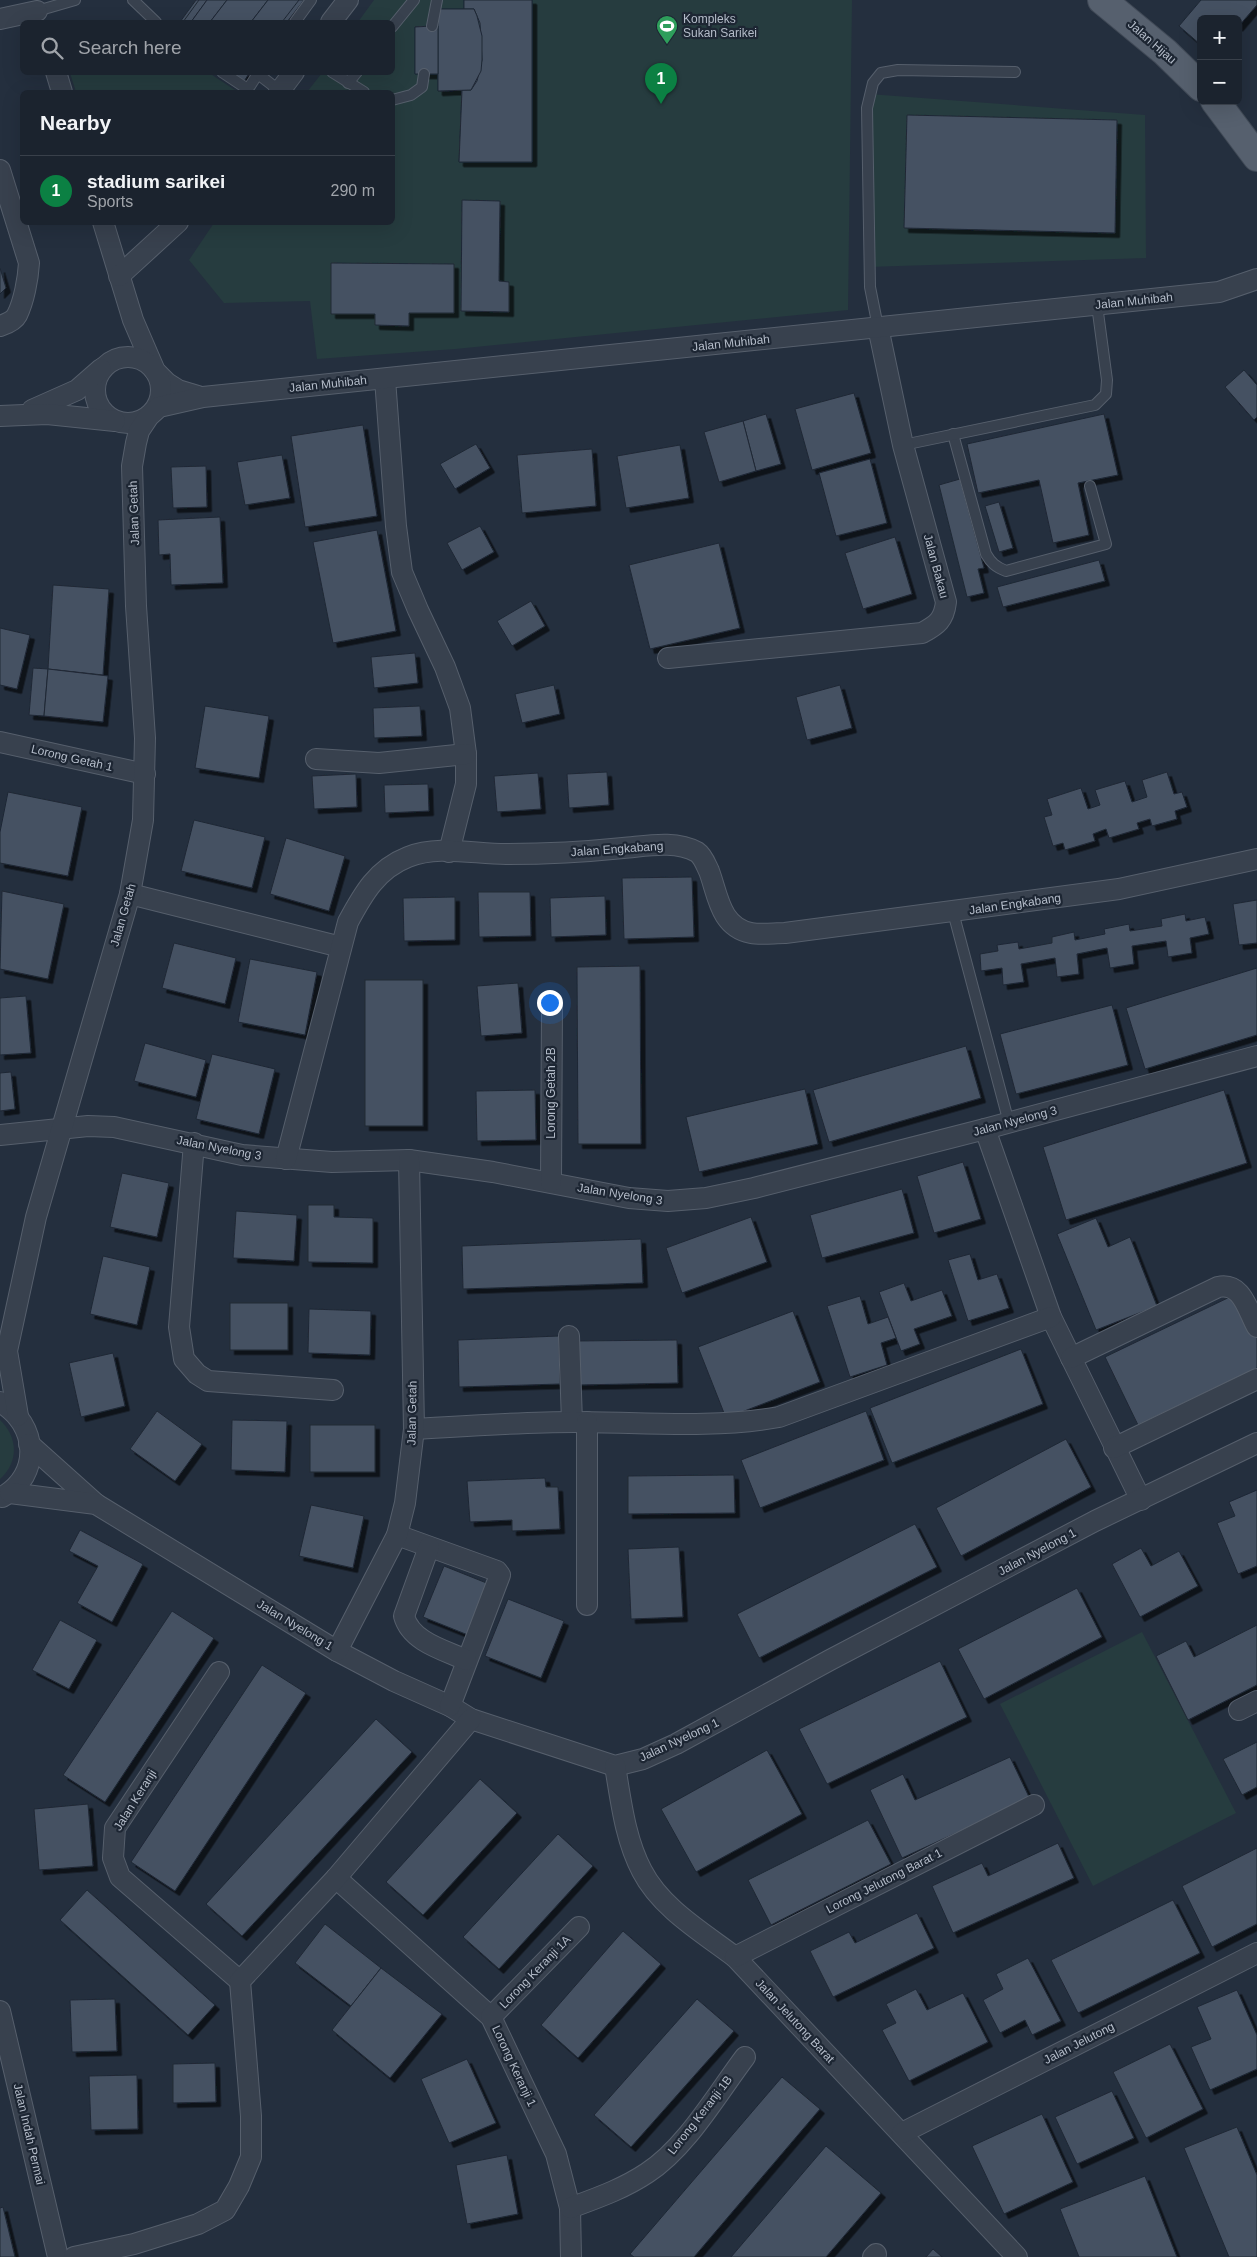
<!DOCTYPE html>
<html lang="en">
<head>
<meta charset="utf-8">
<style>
	:root { --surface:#1b232e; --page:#242b36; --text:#f1f3f6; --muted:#a0a4aa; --line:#39404a; --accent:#0b8043 }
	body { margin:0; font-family:Helvetica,sans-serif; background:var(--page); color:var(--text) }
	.controls { position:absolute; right:15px; top:15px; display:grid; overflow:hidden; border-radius:8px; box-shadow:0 5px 20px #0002 }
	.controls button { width:45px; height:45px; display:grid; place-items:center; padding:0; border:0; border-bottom:1px solid var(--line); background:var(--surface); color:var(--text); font:25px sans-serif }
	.you { position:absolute; left:549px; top:1002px; width:18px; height:18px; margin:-12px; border:4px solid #fff; border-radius:50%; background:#1a73e8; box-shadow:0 0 0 8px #1a73e833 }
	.badge { display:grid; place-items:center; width:32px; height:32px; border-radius:50%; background:var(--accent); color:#fff; font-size:16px; font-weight:700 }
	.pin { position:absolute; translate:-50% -41px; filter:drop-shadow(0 1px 2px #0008) }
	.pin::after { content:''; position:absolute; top:26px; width:18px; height:15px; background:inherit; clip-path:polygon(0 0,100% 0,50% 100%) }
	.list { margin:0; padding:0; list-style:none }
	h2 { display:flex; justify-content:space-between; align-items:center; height:65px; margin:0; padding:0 20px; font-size:21px }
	h2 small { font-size:16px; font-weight:400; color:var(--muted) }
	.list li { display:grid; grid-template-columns:32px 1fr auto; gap:15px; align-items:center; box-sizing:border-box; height:70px; padding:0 20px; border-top:1px solid var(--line) }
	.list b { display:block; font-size:19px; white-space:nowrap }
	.list p { margin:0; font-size:16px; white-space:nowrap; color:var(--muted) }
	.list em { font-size:16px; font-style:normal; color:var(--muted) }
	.icon { flex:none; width:28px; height:28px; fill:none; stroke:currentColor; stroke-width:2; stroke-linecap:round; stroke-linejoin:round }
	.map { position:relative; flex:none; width:1257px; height:2257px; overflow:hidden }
	.search { position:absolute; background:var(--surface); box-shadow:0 5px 20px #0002; left:20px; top:20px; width:375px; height:55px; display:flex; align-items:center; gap:12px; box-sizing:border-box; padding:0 18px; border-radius:8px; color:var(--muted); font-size:19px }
	.panel { position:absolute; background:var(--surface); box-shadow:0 5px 20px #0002; left:20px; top:90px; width:375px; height:135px; border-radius:8px }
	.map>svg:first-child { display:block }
</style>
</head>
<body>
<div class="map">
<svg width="1257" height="2257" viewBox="0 0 1257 2257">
	<defs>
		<filter id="shadow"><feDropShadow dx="4.5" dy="4.5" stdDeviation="0" flood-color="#0009"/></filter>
	</defs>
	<rect width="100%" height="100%" fill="#242f3e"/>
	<g fill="#263c3f">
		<path d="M374,0H852L848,310L455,349L317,359L310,301L224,303L189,260L214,223L392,222V92H307L322,73L392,72V22H358Z"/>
		<path d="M70,73H209L238,92H76Z"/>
		<path d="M869,94L1145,115L1146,258L867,267Z"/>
		<path d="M0,1420C18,1437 19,1462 0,1479Z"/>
		<path d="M1142,1632L1236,1813L1093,1886L1000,1704Z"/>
	</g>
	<g fill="#455162" stroke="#1f2835" filter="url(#shadow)">
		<path d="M196,0H304L287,22H180Z"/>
		<path d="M199,0H207L191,22H183Z"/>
		<path d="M207,0H227L210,22H191Z"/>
		<path d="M227,0H268L251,22H210Z"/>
		<path d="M268,0H299L282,22H251Z"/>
		<path d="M464,0H532V162H459L462,90L438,91V74H415V27L438,26V9H464Z"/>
		<path d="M464,0H532V162H459L462,90H471L477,81L482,60L480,23L474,9H464Z"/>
		<path d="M1201,0H1257V5L1238,27V19H1201V45L1179,26Z"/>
		<path d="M438,9H474L477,16L482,36V60L481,71L471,90L438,91Z"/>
		<path d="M432,26H438V74H415V27Z"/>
		<path d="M230,72H250L243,83Z"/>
		<path d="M907,115L1117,120L1115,233L904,228Z"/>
		<path d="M462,200L500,201L499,281L509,282V312L461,311Z"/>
		<path d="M331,263L454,264V313H409V326L375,325V314H331Z"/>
		<path d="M0,268L6,288L0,294Z"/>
		<path d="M1244,370L1257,385V417L1254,420L1225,387Z"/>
		<path d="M854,393L871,453L812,470L795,409Z"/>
		<path d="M766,414L781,464L756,471L743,421Z"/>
		<path d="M1104,414L1118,475L1078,483L1089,535L1053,543L1039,480L978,493L967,444Z"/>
		<path d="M743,421L756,471L719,482L704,432Z"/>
		<path d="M363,425L377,516L305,527L291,436Z"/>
		<path d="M476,444L490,468L455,489L440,464Z"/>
		<path d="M680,445L689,498L626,508L617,456Z"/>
		<path d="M592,449L596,506L522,513L517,455Z"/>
		<path d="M282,455L290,498L245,505L237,462Z"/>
		<path d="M870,459L887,523L836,536L819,473Z"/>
		<path d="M206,466L207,507L173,508L171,467Z"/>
		<path d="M960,479L984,568L978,569L984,593L967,597L939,485Z"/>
		<path d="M999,502L1013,548L999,552L985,506Z"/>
		<path d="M220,517L223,583L171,585L170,554L159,555L158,520Z"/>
		<path d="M480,526L494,552L462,570L447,543Z"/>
		<path d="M377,530L396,631L333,643L313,542Z"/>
		<path d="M895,537L912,594L863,609L845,553Z"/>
		<path d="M719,543L740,628L650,649L629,565Z"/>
		<path d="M1099,560L1105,581L1003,607L997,587Z"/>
		<path d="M53,585L109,589L103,675L48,669Z"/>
		<path d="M531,601L545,626L512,646L497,621Z"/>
		<path d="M0,628L30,635L17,689L0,685Z"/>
		<path d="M415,653L418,683L374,688L371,657Z"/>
		<path d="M33,668L48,669L44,716L29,715Z"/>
		<path d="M48,669L108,676L103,722L44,716Z"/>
		<path d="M554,685L560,714L522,723L515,694Z"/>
		<path d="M840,685L852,728L807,740L796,697Z"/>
		<path d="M205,706L269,716L259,778L195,768Z"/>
		<path d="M420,706L422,736L374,738L373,708Z"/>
		<path d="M607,772L609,805L569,808L567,774Z"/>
		<path d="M1167,772L1174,794L1182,792L1187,807L1175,811L1177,819L1152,826L1150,819L1137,823L1139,829L1109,838L1106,829L1093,834L1095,841L1065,850L1063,843L1053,846L1044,817L1052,815L1047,799L1081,788L1088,809L1100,805L1095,790L1125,781L1132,802L1147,797L1142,780Z"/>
		<path d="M538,773L541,809L497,812L494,776Z"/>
		<path d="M356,774L357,807L314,809L312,776Z"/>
		<path d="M428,784L429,811L385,813L384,785Z"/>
		<path d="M8,792L82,807L68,876L0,863V832Z"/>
		<path d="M194,820L265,837L252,888L181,871Z"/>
		<path d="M286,838L345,856L329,911L270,894Z"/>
		<path d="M692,877L694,937L624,939L622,878Z"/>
		<path d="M2,891L64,904L48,979L0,969Z"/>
		<path d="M478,892H530L531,936L479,937Z"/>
		<path d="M605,896L606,935L551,937L550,898Z"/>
		<path d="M455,897V940L404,941L403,898Z"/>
		<path d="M1257,900V943L1239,945L1233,904Z"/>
		<path d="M1185,914L1186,921L1205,917L1209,934L1190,938L1192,953L1168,957L1166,941L1132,946L1134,964L1110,968L1107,948L1077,954L1079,974L1057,977L1055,958L1021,964L1024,982L1003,985L1002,968L981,971L980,954L998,951L997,945L1018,942L1019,949L1052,943V937L1074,932L1075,940L1105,934L1104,929L1129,924L1130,931L1162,926L1161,919Z"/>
		<path d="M174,943L236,958L225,1004L162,988Z"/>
		<path d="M250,959L317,972L305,1035L238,1022Z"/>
		<path d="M640,966L641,1144H578L577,967Z"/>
		<path d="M1257,968V1035L1145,1069L1126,1008Z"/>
		<rect x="365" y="980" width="58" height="146"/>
		<path d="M518,983L522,1033L481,1036L477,986Z"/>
		<path d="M26,996L31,1053L0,1055V998Z"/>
		<path d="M1112,1005L1128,1065L1016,1094L1000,1034Z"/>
		<path d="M145,1043L206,1060L196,1097L134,1081Z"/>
		<path d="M966,1046L981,1098L829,1142L813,1090Z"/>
		<path d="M212,1054L275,1069L259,1134L196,1119Z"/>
		<path d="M11,1072L15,1109L0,1111V1073Z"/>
		<path d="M805,1089L818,1144L699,1172L686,1117Z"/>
		<path d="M535,1090L536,1140L477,1141L476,1091Z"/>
		<path d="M1224,1090L1247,1163L1066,1220L1043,1147Z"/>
		<path d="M963,1162L981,1219L934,1233L917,1176Z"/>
		<path d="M122,1173L169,1183L157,1237L110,1227Z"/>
		<path d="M902,1189L914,1233L822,1258L810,1215Z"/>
		<path d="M308,1205H334V1217L373,1218V1263L308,1262Z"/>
		<path d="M236,1211L297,1215L294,1261L233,1258Z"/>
		<path d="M751,1217L767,1262L682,1293L666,1248Z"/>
		<path d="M1096,1218L1108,1247L1130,1237L1157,1306L1096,1330L1057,1234Z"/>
		<path d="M641,1239L643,1283L463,1289L462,1246Z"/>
		<path d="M970,1254L978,1280L997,1274L1009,1308L968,1321L948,1260Z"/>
		<path d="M103,1256L150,1267L137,1325L90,1314Z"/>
		<path d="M904,1283L911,1301L942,1290L952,1316L914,1329L920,1344L901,1351L879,1292Z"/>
		<path d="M1236,1294L1257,1335V1368L1138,1425L1105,1357Z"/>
		<path d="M860,1296L868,1324L888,1317L896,1338L881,1343L887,1365L850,1377L827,1306Z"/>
		<rect x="230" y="1303" width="58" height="47"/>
		<path d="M309,1309L371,1311L370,1355L308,1353Z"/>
		<path d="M793,1311L820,1382L726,1418L698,1347Z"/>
		<path d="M559,1336L560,1384L459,1387L458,1340Z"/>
		<path d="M677,1340L678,1383L577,1385L576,1341Z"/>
		<path d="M1021,1349L1043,1404L892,1463L870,1408Z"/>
		<path d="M113,1353L125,1406L81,1417L69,1363Z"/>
		<path d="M157,1411L202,1444L175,1481L130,1449Z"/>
		<path d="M866,1411L884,1460L760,1508L741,1460Z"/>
		<path d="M232,1420L287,1421L285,1472L231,1470Z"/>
		<rect x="310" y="1425" width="65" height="47"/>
		<path d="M1066,1439L1091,1487L961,1556L936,1508Z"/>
		<path d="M734,1475L735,1513L628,1514V1476Z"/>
		<path d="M545,1478L546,1487H558L560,1529L512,1531V1520L470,1522L467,1481Z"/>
		<path d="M1257,1490V1566L1238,1574L1217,1523L1235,1516L1229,1502Z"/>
		<path d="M311,1505L364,1516L353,1568L299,1556Z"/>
		<path d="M915,1524L937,1567L759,1658L737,1614Z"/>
		<path d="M80,1530L143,1564L112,1622L77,1603L98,1566L69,1551Z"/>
		<path d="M679,1547L683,1617L631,1619L628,1549Z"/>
		<path d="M1141,1548L1151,1566L1179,1551L1198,1586L1140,1617L1112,1564Z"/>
		<path d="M444,1566L489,1584L468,1635L423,1617Z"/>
		<path d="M1077,1588L1102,1637L984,1699L958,1649Z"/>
		<path d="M508,1599L564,1621L541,1678L485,1656Z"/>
		<path d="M172,1611L214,1638L105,1802L63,1775Z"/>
		<path d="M60,1620L97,1640L69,1689L32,1670Z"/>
		<path d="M1257,1625V1685L1188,1720L1156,1656L1186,1641L1194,1657Z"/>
		<path d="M940,1661L967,1717L827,1784L799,1729Z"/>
		<path d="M262,1665L306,1693L175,1891L131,1862Z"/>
		<path d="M376,1719L412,1752L242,1936L206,1904Z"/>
		<path d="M1257,1742V1787L1242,1795L1223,1759Z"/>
		<path d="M767,1750L802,1814L696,1872L661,1809Z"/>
		<path d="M1010,1757L1030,1799L902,1858L870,1790L903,1774L915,1800Z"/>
		<path d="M480,1779L517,1813L423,1915L386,1882Z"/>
		<path d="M88,1804L93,1866L39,1870L34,1809Z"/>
		<path d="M868,1820L891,1864L771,1925L748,1880Z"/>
		<path d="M558,1834L593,1866L499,1969L463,1937Z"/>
		<path d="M1058,1843L1074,1878L953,1933L932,1886L982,1863L988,1876Z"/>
		<path d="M1257,1848V1924L1212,1947L1182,1886Z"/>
		<path d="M87,1890L215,2005L188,2035L60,1920Z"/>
		<path d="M1173,1900L1200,1953L1078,2013L1051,1960Z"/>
		<path d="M917,1913L934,1948L833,1997L810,1951L849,1932L855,1943Z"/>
		<path d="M325,1924L381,1968L351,2006L295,1963Z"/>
		<path d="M623,1931L661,1964L578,2058L541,2025Z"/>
		<path d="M1028,1958L1061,2021L1032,2035L1025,2020L1000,2033L983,2000L1003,1989L996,1974Z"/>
		<path d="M381,1968L442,2014L390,2078L332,2030Z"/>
		<path d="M916,1989L927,2010L963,1993L988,2042L909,2081L882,2030L896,2023L886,2004Z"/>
		<path d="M1237,1990L1257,2035V2069L1210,2090L1191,2047L1211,2039L1197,2007Z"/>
		<path d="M115,1999L117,2051L72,2052L70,2000Z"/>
		<path d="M697,1999L734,2031L631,2147L594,2115Z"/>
		<path d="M1170,2044L1203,2109L1146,2138L1113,2072Z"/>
		<path d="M467,2059L496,2123L449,2143L421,2079Z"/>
		<path d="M215,2063L216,2102L173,2103V2064Z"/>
		<path d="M137,2075L138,2129L91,2130L89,2076Z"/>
		<path d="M782,2077L820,2109L694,2257H634L630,2254Z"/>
		<path d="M1112,2091L1134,2138L1077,2164L1055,2117Z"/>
		<path d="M1042,2114L1073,2182L1004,2214L972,2146Z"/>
		<path d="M1237,2127L1257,2175V2257H1229L1184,2148Z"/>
		<path d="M826,2146L881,2193L826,2257H731Z"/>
		<path d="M507,2155L518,2214L467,2224L456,2165Z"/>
		<path d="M1145,2176L1177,2257H1079L1060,2209Z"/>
		<path d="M3,2207L15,2257H0V2208Z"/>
		<path d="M933,2249L942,2257H926Z"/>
	</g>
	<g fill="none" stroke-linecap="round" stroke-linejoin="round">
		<g stroke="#565f6c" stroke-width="12">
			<g id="lane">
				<path d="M133,0L156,22"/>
				<path d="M37,11L75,0"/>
				<path d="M295,22L311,0"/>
				<path d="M432,26L437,0"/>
				<path d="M392,27L414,0"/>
				<path d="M222,72L246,88L250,86L259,72"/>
				<path d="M332,72L364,92"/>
				<path d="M258,74L280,91"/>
				<path d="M348,83L357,72"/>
				<path d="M392,100L411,95L422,87L424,74"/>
				<path d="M878,327L870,287L867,108L873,83L881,73L898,70L1015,72"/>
				<path d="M953,434L986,554C991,563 996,567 1006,571L1106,544L1090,486"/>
				<path d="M903,445L1095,405L1106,394L1107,380L1097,305"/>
				<path d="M953,912L1009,1123"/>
			</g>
		</g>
		<g stroke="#565f6c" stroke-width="22">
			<g id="street">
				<path d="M0,19L37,11"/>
				<path d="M331,22L348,0"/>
				<path d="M56,72L62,92"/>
				<path d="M279,92L294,72"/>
				<path d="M0,170L29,263C28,279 24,301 17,315C14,321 6,324 0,326"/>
				<path d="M103,222L133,320L155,371L167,383L178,390L198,396"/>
				<path d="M119,276L178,222"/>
				<circle cx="128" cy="390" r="33"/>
				<path d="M385,379L396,526L402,572L418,610L445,667L460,708L466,754V784L449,852"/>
				<path d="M32,410L77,390L101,369"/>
				<path d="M0,416L47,414L115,421"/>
				<path d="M668,658L922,633C937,625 944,620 946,602L903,445L878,327"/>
				<path d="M0,742L145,774"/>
				<path d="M316,759L379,763L466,754"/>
				<path d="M130,894L341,947"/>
				<path d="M985,1129L1051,1317L1141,1500"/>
				<path d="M0,1135L88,1126L114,1127L242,1155L332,1162L409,1160L493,1172L629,1198L668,1201L706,1198L754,1188L985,1129L1257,1056"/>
				<path d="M194,1143L179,1327L184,1359L197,1374L208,1381L333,1390"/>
				<path d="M286,1159L348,922C363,894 377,869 408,857C438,845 474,854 506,854C545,854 584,852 623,848C647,846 675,840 697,852C703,856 706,865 709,871C718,895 720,927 751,933C761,935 774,933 785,933L1119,889L1257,859"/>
				<path d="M551,1182L552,1005"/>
				<path d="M569,1336L572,1422"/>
				<path d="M1071,1358L1218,1287C1242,1282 1247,1309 1257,1327"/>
				<path d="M0,1402C38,1424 42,1475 2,1497"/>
				<path d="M18,1416L7,1351L36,1217L130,894L143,820L145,738L136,606L132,466L136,443L139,431L149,416L159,407L203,397L1219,292L1257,279"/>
				<path d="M414,1429C467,1426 521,1422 574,1422C642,1422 711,1429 779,1417L1051,1317"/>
				<path d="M29,1444L96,1504"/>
				<path d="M1114,1448L1257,1379"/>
				<path d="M10,1493L96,1504L337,1651L394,1681L450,1706L471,1719L615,1766L643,1759L676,1744L830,1660L1095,1521L1257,1443"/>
				<path d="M397,1535L497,1571L500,1575L450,1706"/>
				<path d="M429,1547L404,1616C411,1642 444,1650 466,1660"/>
				<path d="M587,1605V1422"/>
				<path d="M337,1651L397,1535L405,1503L414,1429L409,1160"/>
				<path d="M219,1672L115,1828L113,1858L120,1877L240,1981"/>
				<path d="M1239,1710L1257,1701"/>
				<path d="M615,1766C621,1801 625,1839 642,1871C661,1908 702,1932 735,1957L1017,2257"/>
				<path d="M336,1878L491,2017L556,2154L570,2208L571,2257"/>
				<path d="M735,1957L1034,1805"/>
				<path d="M0,2011L58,2257"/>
				<path d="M491,2017L579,1927"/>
				<path d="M902,2133L1257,1953"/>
				<path d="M570,2208C597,2198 623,2189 647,2173C686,2148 717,2094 745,2057"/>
				<path d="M74,2257L134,2244L198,2224L225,2210L239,2186L251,2157V2116L240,1981L336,1878L471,1719"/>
				<path d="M873,2257L876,2254"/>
			</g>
		</g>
		<g stroke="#414a57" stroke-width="30">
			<g id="primary">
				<path d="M1102,0L1165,52L1201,87"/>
				<path d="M1215,101L1257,157"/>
			</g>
		</g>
		<use href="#lane" stroke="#38414e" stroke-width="10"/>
		<use href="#street" stroke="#38414e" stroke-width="20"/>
		<use href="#primary" stroke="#56606e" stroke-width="28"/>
	</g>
	<defs>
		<g id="stadium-pin" transform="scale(1.125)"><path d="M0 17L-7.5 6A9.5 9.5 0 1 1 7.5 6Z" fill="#2e9e5b" stroke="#1d2633"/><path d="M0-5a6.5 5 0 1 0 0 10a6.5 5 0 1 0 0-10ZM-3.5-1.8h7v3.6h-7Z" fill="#fff"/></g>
	</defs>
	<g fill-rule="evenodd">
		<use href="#stadium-pin" x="667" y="26"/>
	</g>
	<g text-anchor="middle" stroke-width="4.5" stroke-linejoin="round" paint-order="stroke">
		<g font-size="12" fill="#b4bcc9" stroke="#1d2633" text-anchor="start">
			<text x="683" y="23">Kompleks<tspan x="683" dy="14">Sukan Sarikei</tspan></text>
		</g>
		<g font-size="12" fill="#b4bcc9" stroke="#1d2633">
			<text transform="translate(1152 42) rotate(41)" y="4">Jalan Hijau</text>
			<text transform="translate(1134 301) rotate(-6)" y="4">Jalan Muhibah</text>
			<text transform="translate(731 343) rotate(-6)" y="4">Jalan Muhibah</text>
			<text transform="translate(328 384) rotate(-6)" y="4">Jalan Muhibah</text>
			<text transform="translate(134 513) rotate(-92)" y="4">Jalan Getah</text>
			<text transform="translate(936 566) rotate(75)" y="4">Jalan Bakau</text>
			<text transform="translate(72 758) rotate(13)" y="4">Lorong Getah 1</text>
			<text transform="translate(617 849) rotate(-4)" y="4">Jalan Engkabang</text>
			<text transform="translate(1015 904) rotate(-8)" y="4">Jalan Engkabang</text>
			<text transform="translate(123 915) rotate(-74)" y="4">Jalan Getah</text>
			<text transform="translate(551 1093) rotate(-90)" y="4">Lorong Getah 2B</text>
			<text transform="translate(1015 1121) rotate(-15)" y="4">Jalan Nyelong 3</text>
			<text transform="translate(219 1148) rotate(11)" y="4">Jalan Nyelong 3</text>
			<text transform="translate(620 1194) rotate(9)" y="4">Jalan Nyelong 3</text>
			<text transform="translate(412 1413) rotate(-89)" y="4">Jalan Getah</text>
			<text transform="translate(1037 1552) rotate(-28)" y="4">Jalan Nyelong 1</text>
			<text transform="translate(295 1625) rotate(31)" y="4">Jalan Nyelong 1</text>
			<text transform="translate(679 1740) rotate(-25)" y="4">Jalan Nyelong 1</text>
			<text transform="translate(135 1800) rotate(-58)" y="4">Jalan Keranji</text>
			<text transform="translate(884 1881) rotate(-27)" y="4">Lorong Jelutong Barat 1</text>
			<text transform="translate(535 1972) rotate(-46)" y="4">Lorong Keranji 1A</text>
			<text transform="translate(795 2021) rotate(47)" y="4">Jalan Jelutong Barat</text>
			<text transform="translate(1079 2043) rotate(-27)" y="4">Jalan Jelutong</text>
			<text transform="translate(514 2066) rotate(65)" y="4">Lorong Keranji 1</text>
			<text transform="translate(700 2115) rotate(-52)" y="4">Lorong Keranji 1B</text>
			<text transform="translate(29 2134) rotate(77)" y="4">Jalan Indah Permai</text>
		</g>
	</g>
</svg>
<div class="controls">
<button>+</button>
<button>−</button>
</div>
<div class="you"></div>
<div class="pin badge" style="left:661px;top:104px">1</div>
<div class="search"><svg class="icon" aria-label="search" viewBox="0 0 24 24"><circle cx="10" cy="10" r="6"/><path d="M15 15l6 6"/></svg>Search here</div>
<section class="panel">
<h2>Nearby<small></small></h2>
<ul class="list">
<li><span class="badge">1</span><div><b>stadium sarikei</b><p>Sports</p></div><em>290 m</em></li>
</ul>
</section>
</div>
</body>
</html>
